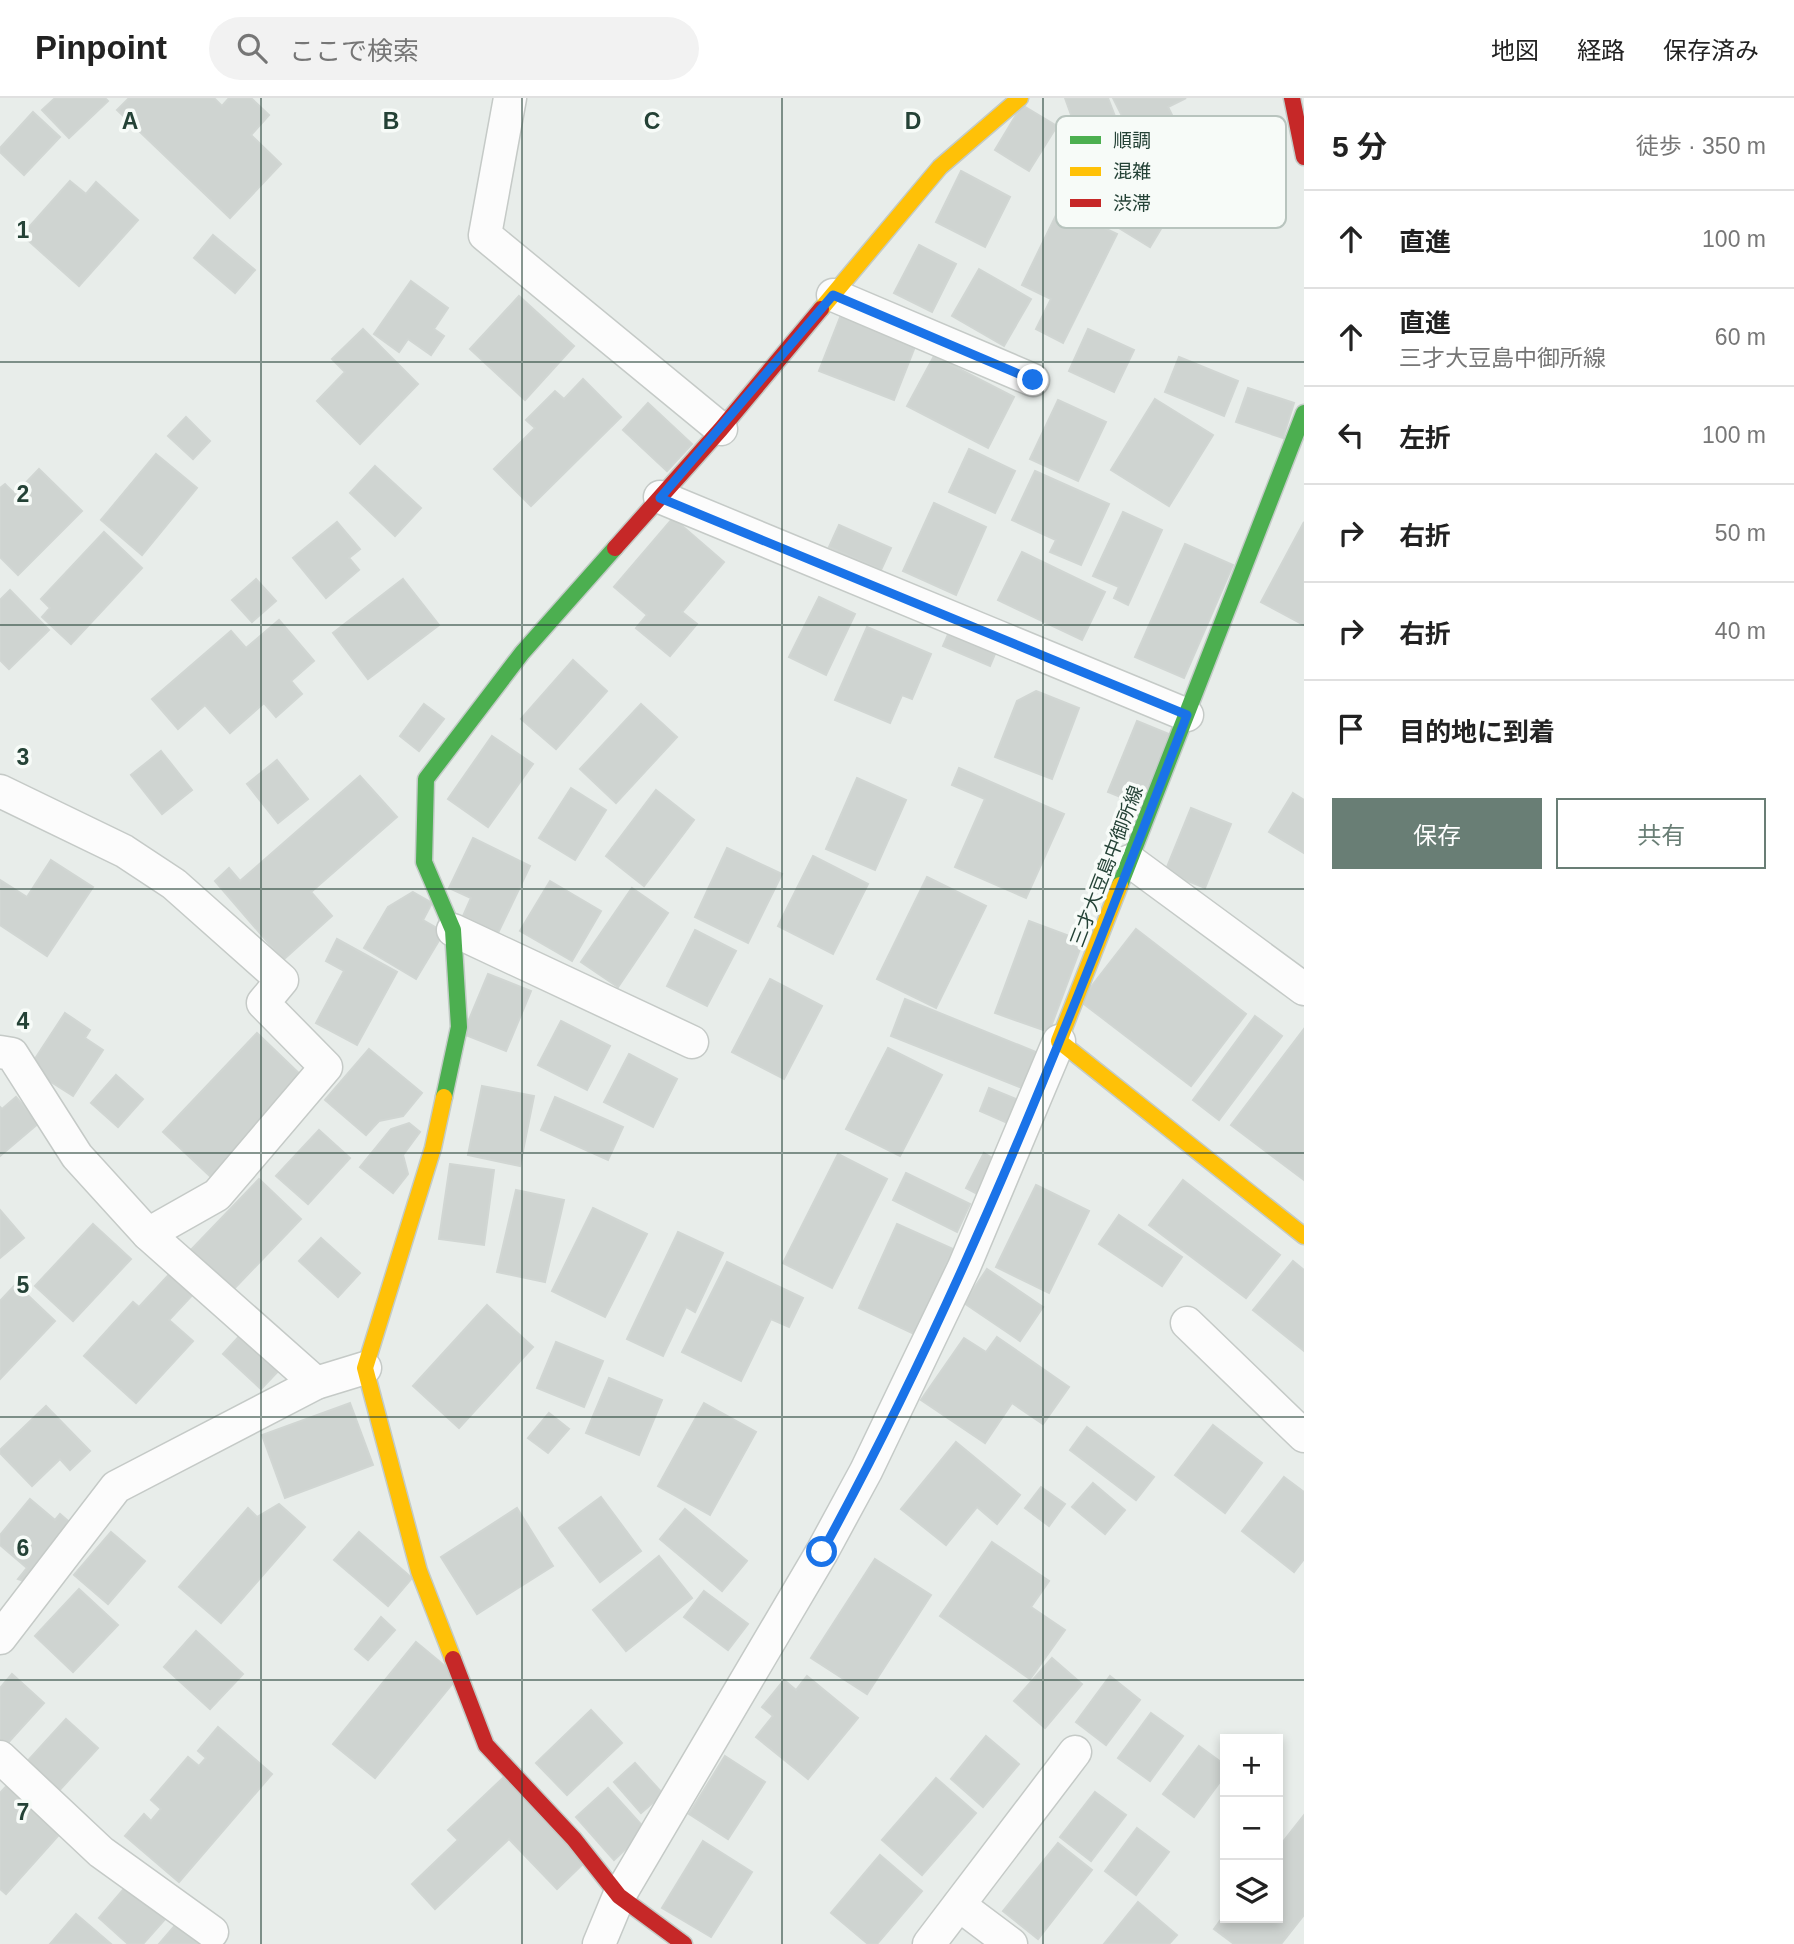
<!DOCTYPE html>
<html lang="ja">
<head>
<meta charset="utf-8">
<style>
	:root { --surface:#fff; --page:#f2f2f2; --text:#222; --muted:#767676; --line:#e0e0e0; --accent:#697e75 }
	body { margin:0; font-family:Helvetica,"Noto Sans JP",sans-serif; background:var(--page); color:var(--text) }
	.controls { position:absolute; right:21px; bottom:21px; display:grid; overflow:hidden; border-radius:0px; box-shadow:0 4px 10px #0003 }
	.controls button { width:63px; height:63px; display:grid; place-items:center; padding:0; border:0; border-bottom:2px solid var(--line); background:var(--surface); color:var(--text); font:35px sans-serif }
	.stop { position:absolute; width:21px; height:21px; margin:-16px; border:5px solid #1a73e8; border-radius:50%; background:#fff }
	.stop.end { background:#1a73e8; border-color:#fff; box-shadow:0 2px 7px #0008 }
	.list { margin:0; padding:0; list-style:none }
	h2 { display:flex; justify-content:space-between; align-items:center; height:91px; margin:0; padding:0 28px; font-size:30px }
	h2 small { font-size:23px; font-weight:400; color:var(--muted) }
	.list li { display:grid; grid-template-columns:46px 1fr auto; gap:21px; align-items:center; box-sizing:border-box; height:98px; padding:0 28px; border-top:2px solid var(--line) }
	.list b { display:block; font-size:26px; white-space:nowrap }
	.list p { margin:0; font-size:23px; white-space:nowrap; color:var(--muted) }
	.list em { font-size:23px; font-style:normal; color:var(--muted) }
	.actions { display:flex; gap:14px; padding:21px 28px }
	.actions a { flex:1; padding:16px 0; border:2px solid var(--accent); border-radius:0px; text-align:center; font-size:24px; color:var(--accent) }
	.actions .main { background:var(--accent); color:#fff }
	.icon { flex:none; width:38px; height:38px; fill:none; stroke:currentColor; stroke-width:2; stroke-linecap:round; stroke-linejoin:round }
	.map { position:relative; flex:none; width:1304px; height:1846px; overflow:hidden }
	header { display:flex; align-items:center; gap:42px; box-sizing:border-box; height:98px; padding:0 35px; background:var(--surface); border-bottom:2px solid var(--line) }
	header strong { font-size:33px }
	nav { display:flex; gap:38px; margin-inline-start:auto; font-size:24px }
	.search { width:490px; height:63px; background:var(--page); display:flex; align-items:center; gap:18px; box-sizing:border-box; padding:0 24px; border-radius:38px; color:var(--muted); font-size:26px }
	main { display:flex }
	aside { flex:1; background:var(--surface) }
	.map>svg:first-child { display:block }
</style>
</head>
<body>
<header>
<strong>Pinpoint</strong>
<div class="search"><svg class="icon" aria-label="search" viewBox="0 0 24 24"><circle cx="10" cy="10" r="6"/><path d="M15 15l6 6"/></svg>ここで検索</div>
<nav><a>地図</a><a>経路</a><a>保存済み</a></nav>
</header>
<main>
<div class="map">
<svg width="1304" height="1846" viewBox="0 0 1304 1846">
	<rect width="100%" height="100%" fill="#e8edea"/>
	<g fill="#cfd4d1" stroke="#d1d6d3" stroke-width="2">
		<path d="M55,0H105L108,3L69,40L42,12Z"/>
		<path d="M129,0H214L222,8L229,0H251L269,17L251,37L281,66L230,120L117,12Z"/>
		<path d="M1065,0H1108L1124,42L1093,55L1082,25L1075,28Z"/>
		<path d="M1113,0H1186L1168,9L1172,17L1132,38Z"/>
		<path d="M1022,7L1057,28L1029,73L995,52Z"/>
		<path d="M33,14L60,39L24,77L0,54V50Z"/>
		<path d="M1132,69L1180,99L1150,149L1101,119Z"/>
		<path d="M961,73L1010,99L985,149L936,124Z"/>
		<path d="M70,83L86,96L96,84L138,122L79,188L22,137Z"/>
		<path d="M1060,109L1117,136L1063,245L1036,231L1051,201L1022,187Z"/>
		<path d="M213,137L255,172L235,195L194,160Z"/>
		<path d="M919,147L956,166L932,214L894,195Z"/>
		<path d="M979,171L1031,201L1004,248L952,218Z"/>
		<path d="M411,183L448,210L434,231L444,238L431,257L408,241L399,254L374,236Z"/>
		<path d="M519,198L574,248L525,302L470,251Z"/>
		<path d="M841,217L916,246L894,302L819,273Z"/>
		<path d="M363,231L418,286L360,346L317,303L345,274L332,261Z"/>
		<path d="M1088,231L1134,252L1114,294L1069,273Z"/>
		<path d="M934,258L1014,299L988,350L907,308Z"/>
		<path d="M1179,259L1238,283L1224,318L1165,294Z"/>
		<path d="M583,281L621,319L531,408L494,371L535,330L526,322L555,293L564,301Z"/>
		<path d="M1248,290L1294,305L1283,340L1236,324Z"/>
		<path d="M1155,301L1213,337L1169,408L1111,372Z"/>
		<path d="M1058,302L1106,324L1078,383L1030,361Z"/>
		<path d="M648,305L692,346L667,373L623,332Z"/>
		<path d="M186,319L210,343L193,361L168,338Z"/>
		<path d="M969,351L1015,373L995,415L949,394Z"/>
		<path d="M156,356L197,390L142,457L101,422Z"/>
		<path d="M375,368L421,410L395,438L350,395Z"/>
		<path d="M39,371L82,413L18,477L0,459V390L5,386L15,396Z"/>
		<path d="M1035,373L1109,406L1081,467L1050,454L1056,442L1012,422Z"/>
		<path d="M934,405L986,429L956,497L903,473Z"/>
		<path d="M1123,414L1162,432L1128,507L1114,500L1119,489L1093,478Z"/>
		<path d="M673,420L724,464L682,514L697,526L670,558L636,530L647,517L614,489Z"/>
		<path d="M337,424L360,451L349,460L359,472L326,500L293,460Z"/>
		<path d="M1304,424V527L1261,504Z"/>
		<path d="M839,427L891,450L881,472L829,449Z"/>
		<path d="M104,434L142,470L71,546L42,519L50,510L41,501Z"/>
		<path d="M1185,446L1233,467L1184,580L1135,559Z"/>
		<path d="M1022,454L1105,494L1082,542L998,502Z"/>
		<path d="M256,481L276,503L252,524L232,502Z"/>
		<path d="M403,481L439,527L368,581L333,535Z"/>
		<path d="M10,492L49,532L9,571L0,562V502Z"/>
		<path d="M819,499L855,516L826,577L789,559Z"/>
		<path d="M279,522L314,563L291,583L302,596L276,619L264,605L230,635L205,607L178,631L152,601L231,533L246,550Z"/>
		<path d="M867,529L931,556L912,601L902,597L890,625L835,602Z"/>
		<path d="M950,532L997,551L990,568L943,548Z"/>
		<path d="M573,562L607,593L556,651L521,621Z"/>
		<path d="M1036,593L1079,610L1052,681L995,659L1017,603Z"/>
		<path d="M424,606L444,621L419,653L400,638Z"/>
		<path d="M641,606L677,639L616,705L580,671Z"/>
		<path d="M1137,623L1169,636L1140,707L1108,694Z"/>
		<path d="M492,638L533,666L488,729L448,701Z"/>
		<path d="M161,653L192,692L162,716L131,677Z"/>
		<path d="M277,662L308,701L278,725L247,686Z"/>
		<path d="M959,670L1064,716L1026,800L955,769L985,701L952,687Z"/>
		<path d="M360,678L397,719L311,794L332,818L283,862L215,783L229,770L240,783Z"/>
		<path d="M857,680L906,702L875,772L826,751Z"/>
		<path d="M571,690L606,712L575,762L539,740Z"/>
		<path d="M656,692L694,722L644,788L606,758Z"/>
		<path d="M1293,695L1304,702V755L1269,734Z"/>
		<path d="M1191,710L1231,726L1205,790L1165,774Z"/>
		<path d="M473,740L530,768L498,835L463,818L471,800L449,790Z"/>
		<path d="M727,750L782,776L748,845L695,819Z"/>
		<path d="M813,758L868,786L833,856L778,828Z"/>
		<path d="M51,762L93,789L47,858L0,827V782L27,799Z"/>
		<path d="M927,779L986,808L936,910L877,881Z"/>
		<path d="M550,783L601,813L572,863L520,833Z"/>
		<path d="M632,790L668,815L618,889L581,864Z"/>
		<path d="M413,794L432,805L423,822L444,834L416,881L364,850L388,809Z"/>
		<path d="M1029,823L1083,843L1049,934L995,915Z"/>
		<path d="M1136,831L1246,916L1191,988L1080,903Z"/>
		<path d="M695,832L736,853L707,908L667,888Z"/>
		<path d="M337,841L397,874L357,947L316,925L344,873L326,863Z"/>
		<path d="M488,876L531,893L506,953L463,936Z"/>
		<path d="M770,881L822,908L784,981L732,954Z"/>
		<path d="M905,901L1036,954L1022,990L891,938Z"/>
		<path d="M65,915L90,932L85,940L103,952L73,998L29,970Z"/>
		<path d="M1255,918L1282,938L1219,1022L1193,1002Z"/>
		<path d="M561,923L610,948L587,992L538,967Z"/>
		<path d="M1304,931V1082L1231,1027Z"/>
		<path d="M257,935L305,981L212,1080L163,1034Z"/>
		<path d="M888,950L942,977L900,1058L846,1031Z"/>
		<path d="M369,951L422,995L403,1018L379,1023L366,1037L325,1002Z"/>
		<path d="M629,956L677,981L653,1029L604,1004Z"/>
		<path d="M116,977L143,1001L118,1029L91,1005Z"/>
		<path d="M482,988L534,998L520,1068L468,1057Z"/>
		<path d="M989,990L1021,1003L1012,1027L980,1013Z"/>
		<path d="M16,999L39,1025L0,1058V1009L2,1011Z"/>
		<path d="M555,999L623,1029L608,1062L541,1032Z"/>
		<path d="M409,1025L420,1034L403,1057L408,1076L393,1095L360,1069L391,1031Z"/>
		<path d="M319,1032L350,1060L308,1106L276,1078Z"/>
		<path d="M984,1055L999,1064L981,1098L966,1090Z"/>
		<path d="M838,1056L887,1081L832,1190L783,1165Z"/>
		<path d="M450,1066L494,1072L484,1147L439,1141Z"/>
		<path d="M906,1075L970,1106L957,1134L893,1102Z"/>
		<path d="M259,1081L301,1121L229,1196L187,1156Z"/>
		<path d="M1183,1082L1280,1157L1246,1200L1149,1127Z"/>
		<path d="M1036,1087L1089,1113L1049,1195L996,1169Z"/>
		<path d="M516,1092L564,1102L545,1184L497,1174Z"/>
		<path d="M593,1110L647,1136L605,1219L552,1193Z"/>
		<path d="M0,1112L24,1140L0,1160Z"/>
		<path d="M1119,1117L1182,1159L1162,1188L1099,1146Z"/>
		<path d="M93,1126L131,1161L73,1223L35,1188Z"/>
		<path d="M897,1126L953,1151L914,1236L859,1210Z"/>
		<path d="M678,1134L723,1155L695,1214L686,1209L663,1258L627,1241Z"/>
		<path d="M321,1140L360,1175L338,1199L299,1163Z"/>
		<path d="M1293,1163L1304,1172V1253L1253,1212Z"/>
		<path d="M727,1164L803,1200L789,1229L771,1221L741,1283L682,1254Z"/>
		<path d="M174,1171L197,1192L169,1222L193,1243L136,1305L84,1258L133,1204L139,1209Z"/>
		<path d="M987,1171L1043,1209L1020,1243L964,1205Z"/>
		<path d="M16,1186L55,1223L0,1281V1203Z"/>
		<path d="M487,1207L533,1249L459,1330L413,1288Z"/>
		<path d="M244,1233L283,1268L261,1291L223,1256Z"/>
		<path d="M997,1239L1069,1289L1043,1326L1012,1305L985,1345L921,1302L964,1240L986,1254Z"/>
		<path d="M556,1244L603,1263L584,1309L537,1290Z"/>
		<path d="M609,1280L662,1302L639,1357L586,1335Z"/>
		<path d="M350,1305L373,1367L285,1400L262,1337Z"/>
		<path d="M704,1305L756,1334L710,1417L658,1388Z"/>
		<path d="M46,1308L90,1353L70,1372L60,1361L32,1388L0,1355V1352Z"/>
		<path d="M549,1315L569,1331L548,1355L528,1340Z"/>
		<path d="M1213,1327L1262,1365L1225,1415L1175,1377Z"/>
		<path d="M1087,1329L1154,1379L1136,1402L1070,1352Z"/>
		<path d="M956,1344L1020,1397L997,1426L977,1409L946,1447L901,1411Z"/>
		<path d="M1284,1379L1304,1394V1461L1294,1474L1242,1433Z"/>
		<path d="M1093,1385L1125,1412L1105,1436L1072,1409Z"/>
		<path d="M1041,1389L1065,1406L1049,1428L1025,1410Z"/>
		<path d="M601,1399L641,1453L600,1484L559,1430Z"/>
		<path d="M30,1401L55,1422L60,1416L74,1428L27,1484L18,1481L27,1470L0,1447V1437Z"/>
		<path d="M279,1406L305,1429L221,1525L179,1489L248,1410L257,1419Z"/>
		<path d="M517,1410L553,1468L477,1516L441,1459Z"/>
		<path d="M685,1411L747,1463L722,1493L660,1441Z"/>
		<path d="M111,1434L145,1463L108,1506L74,1477Z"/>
		<path d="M359,1434L412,1480L388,1508L334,1462Z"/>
		<path d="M992,1444L1049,1483L1031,1509L1065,1532L1030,1581L940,1518Z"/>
		<path d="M659,1458L692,1500L626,1553L593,1512Z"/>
		<path d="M875,1461L931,1497L867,1596L811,1560Z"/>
		<path d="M79,1491L118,1527L73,1574L35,1538Z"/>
		<path d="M704,1493L748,1526L728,1552L684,1519Z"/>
		<path d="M381,1519L395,1532L368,1562L355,1551Z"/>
		<path d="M196,1533L243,1576L210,1611L164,1569Z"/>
		<path d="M416,1544L458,1579L375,1680L333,1646Z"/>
		<path d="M1052,1560L1082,1586L1045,1630L1014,1603Z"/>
		<path d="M12,1576L44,1605L6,1647L0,1641V1590Z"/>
		<path d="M807,1578L858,1620L808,1681L756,1639L773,1618L762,1609L784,1582L796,1592Z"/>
		<path d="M1110,1578L1140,1602L1106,1647L1076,1624Z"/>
		<path d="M591,1612L622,1645L567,1697L536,1665Z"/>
		<path d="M1151,1615L1183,1638L1150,1683L1118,1660Z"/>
		<path d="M66,1621L98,1650L56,1696L24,1667Z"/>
		<path d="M218,1629L272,1676L179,1784L125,1738L144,1716L151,1723L161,1711L151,1702L188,1659L199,1668L206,1660L198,1653Z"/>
		<path d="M986,1638L1019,1666L983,1709L951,1681Z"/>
		<path d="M1199,1648L1225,1667V1677L1194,1719L1163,1696Z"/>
		<path d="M725,1658L765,1684L728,1741L689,1716Z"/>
		<path d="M635,1665L663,1696L641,1715L614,1684Z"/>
		<path d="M505,1678L586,1763L557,1791L509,1741L435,1811L412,1786L458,1742L448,1732Z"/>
		<path d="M936,1680L976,1715L922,1777L882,1742Z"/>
		<path d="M12,1682L65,1730L6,1796L0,1791V1695Z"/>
		<path d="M608,1690L646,1732L614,1762L576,1719Z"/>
		<path d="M1095,1694L1126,1717L1091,1763L1060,1739Z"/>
		<path d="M1304,1717V1817L1281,1846H1234L1214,1831L1225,1816V1820H1278V1750Z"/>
		<path d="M1137,1730L1169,1754L1136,1797L1105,1773Z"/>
		<path d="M703,1743L752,1774L711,1839L662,1810Z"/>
		<path d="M1058,1745L1092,1772L1038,1841L1003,1813Z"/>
		<path d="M880,1757L922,1793L877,1846H868L831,1815Z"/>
		<path d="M128,1786L166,1820L143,1846H128L99,1820Z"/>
		<path d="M1138,1804L1177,1837L1169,1846H1104Z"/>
		<path d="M76,1816L111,1846H50Z"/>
		<path d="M178,1824L203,1846H159Z"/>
	</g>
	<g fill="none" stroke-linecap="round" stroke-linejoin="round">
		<g stroke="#c5cac7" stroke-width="35">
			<g id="street">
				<path d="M510,0L485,137L721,331"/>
				<path d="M833,197L1033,282"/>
				<path d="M660,399L1187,617"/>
				<path d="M0,693L124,753L174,786L282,882L263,905L326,969L217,1097L148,1136"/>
				<path d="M1130,763L1304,891"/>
				<path d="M453,832L692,944"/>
				<path d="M0,954L12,956L77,1058L148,1136L316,1285"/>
				<path d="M1187,1225L1304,1338"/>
				<path d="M0,1540L116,1389L316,1285L365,1270"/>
				<path d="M0,1659L101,1754L212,1834"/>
				<path d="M959,1807L1011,1846"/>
				<path d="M599,1846L619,1798L822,1454L866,1373L964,1169L1059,943"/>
				<path d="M929,1846L1075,1654"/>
			</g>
		</g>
		<g stroke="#c3cbc7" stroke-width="19">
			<g id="fast">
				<path d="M1120,787L1304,315"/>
				<path d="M444,999L459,929L453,832L424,764L426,681L522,555L615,450"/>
			</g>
		</g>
		<g stroke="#c3cbc7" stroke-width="19">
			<g id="slow">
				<path d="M821,211L940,69L1020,0"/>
				<path d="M1120,787L1059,943L1304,1138"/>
				<path d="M444,999L433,1050L365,1270L419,1473L453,1561"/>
			</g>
		</g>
		<g stroke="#c3cbc7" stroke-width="19">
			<g id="jam">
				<path d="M1292,0L1304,59"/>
				<path d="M615,450L721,331L821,211"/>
				<path d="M453,1561L486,1647L574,1741L619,1798L684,1846"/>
			</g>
		</g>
		<use href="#street" stroke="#fcfcfc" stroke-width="32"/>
		<use href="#fast" stroke="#4caf50" stroke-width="16"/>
		<use href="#slow" stroke="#ffc107" stroke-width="16"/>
		<use href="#jam" stroke="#c62828" stroke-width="16"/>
	</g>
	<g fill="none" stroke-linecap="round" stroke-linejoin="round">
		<path stroke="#1a73e8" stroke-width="9" d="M822,1454C969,1186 1078,901 1187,617L660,400L833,197L1033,282"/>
	</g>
	<path fill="none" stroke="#244236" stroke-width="2" stroke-opacity="0.55" d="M261,0V1846M522,0V1846M782,0V1846M1043,0V1846M0,264H1304M0,527H1304M0,791H1304M0,1055H1304M0,1319H1304M0,1582H1304"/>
	<g text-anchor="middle" stroke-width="7" stroke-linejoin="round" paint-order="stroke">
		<g font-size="19" fill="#244236" stroke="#f7fbf8">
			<text transform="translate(1106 768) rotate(-69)" y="7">三才大豆島中御所線</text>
		</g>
	</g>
	<rect x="1056" y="18" width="230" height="112" rx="10" fill="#f7fbf8" stroke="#b8c4be" stroke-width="2"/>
	<rect x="1070" y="38" width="31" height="8" fill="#4caf50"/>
	<rect x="1070" y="69" width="31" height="9" fill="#ffc107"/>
	<rect x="1070" y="101" width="31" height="8" fill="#c62828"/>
	<g font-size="19" fill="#244236">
		<text x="1113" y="49">順調</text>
		<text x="1113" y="80">混雑</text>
		<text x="1113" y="112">渋滞</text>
	</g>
	<g font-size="23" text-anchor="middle" font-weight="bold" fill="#244236" stroke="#f7fbf8" stroke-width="7" stroke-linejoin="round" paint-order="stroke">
		<text x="130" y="31">A</text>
		<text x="391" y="31">B</text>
		<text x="652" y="31">C</text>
		<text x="913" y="31">D</text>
		<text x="23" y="140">1</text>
		<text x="23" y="404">2</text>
		<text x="23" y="667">3</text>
		<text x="23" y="931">4</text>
		<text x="23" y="1195">5</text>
		<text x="23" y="1458">6</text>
		<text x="23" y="1722">7</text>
	</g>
</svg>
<div class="controls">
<button>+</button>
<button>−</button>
<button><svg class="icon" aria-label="layers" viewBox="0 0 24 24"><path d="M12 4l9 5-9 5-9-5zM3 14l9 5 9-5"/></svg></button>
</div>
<div class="stop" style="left:822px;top:1454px"></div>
<div class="stop end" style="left:1033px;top:282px"></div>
</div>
<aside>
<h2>5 分<small>徒歩 · 350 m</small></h2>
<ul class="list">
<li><svg class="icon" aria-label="ahead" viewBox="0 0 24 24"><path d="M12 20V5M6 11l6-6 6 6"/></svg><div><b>直進</b></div><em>100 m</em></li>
<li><svg class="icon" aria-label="ahead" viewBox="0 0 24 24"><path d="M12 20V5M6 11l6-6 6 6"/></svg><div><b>直進</b><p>三才大豆島中御所線</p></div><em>60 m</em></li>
<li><svg class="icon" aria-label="left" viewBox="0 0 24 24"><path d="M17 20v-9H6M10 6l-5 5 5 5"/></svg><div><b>左折</b></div><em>100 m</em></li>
<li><svg class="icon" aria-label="right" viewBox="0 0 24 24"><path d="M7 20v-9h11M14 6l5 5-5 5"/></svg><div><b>右折</b></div><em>50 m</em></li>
<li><svg class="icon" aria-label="right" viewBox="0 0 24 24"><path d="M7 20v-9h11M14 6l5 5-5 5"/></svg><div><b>右折</b></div><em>40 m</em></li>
<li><svg class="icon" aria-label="arrive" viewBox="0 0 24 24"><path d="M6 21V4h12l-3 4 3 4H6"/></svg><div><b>目的地に到着</b></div></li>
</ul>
<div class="actions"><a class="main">保存</a><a>共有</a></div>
</aside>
</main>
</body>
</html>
